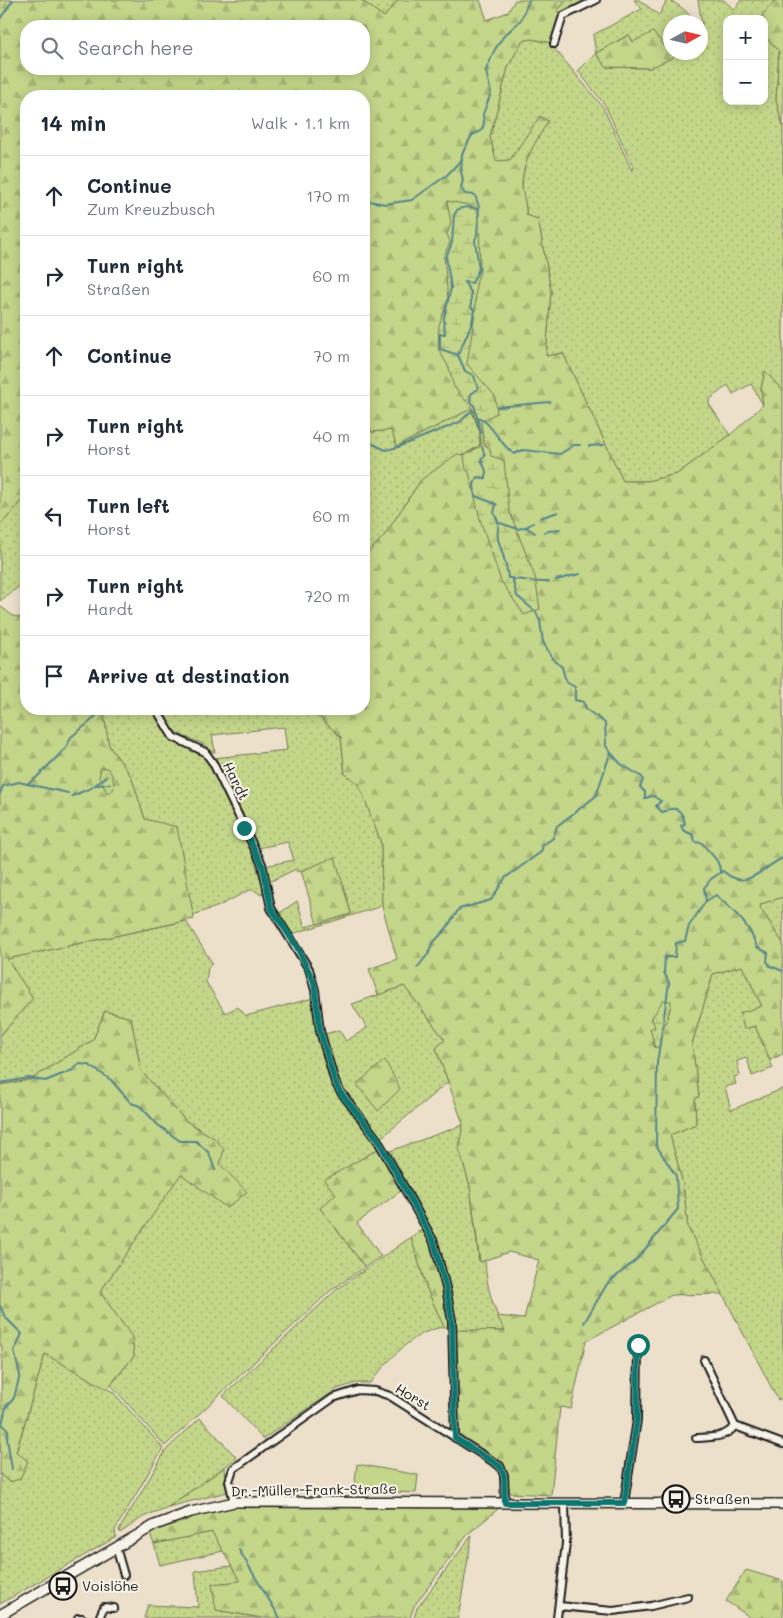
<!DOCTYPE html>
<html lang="en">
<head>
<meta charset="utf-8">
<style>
	:root { --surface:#fff; --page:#f6f6f7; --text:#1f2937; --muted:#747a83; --line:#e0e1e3 }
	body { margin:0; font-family:Mali,sans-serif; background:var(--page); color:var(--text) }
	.controls { position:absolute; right:15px; top:15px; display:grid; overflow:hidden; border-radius:10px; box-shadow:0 2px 12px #0003 }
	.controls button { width:45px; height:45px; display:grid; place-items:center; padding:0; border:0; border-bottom:1px solid var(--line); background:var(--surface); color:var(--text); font:25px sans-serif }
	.compass { position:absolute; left:663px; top:15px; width:45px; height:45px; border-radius:50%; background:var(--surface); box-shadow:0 2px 12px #0003; rotate:82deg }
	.stop { position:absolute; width:15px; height:15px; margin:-11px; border:4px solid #0f766e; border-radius:50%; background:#fff }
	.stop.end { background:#0f766e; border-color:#fff; box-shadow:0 1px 5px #0008 }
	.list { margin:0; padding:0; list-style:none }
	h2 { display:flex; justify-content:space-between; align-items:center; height:65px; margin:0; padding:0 20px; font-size:21px }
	h2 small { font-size:16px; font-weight:400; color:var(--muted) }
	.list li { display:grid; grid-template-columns:32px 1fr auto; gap:15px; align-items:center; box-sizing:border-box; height:80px; padding:0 20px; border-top:1px solid var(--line) }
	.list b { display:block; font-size:19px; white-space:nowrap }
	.list p { margin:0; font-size:16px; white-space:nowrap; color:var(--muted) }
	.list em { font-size:16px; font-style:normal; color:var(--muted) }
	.icon { flex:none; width:28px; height:28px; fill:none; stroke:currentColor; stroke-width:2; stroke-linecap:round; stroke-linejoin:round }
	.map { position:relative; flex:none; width:783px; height:1618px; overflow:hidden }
	.search { position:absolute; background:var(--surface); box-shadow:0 2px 12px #0003; left:20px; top:20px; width:350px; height:55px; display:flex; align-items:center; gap:12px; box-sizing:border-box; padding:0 18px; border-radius:20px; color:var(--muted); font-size:19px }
	.panel { position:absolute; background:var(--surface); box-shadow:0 2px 12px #0003; left:20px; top:90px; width:350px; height:625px; border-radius:20px }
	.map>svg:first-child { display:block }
</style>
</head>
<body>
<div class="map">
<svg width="783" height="1618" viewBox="0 0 783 1618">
	<defs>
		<pattern id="grass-dots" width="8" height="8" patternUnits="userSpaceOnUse" patternTransform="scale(1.25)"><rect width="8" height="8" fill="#c4d68a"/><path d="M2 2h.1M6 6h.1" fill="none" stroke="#a8b776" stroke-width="1.8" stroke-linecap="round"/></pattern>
		<pattern id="forest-firs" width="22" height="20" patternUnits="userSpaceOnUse" patternTransform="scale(1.25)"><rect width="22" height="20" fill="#c4d68a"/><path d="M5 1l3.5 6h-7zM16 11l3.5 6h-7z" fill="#a8b776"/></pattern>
		<pattern id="wetland-marsh" width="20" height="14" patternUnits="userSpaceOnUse" patternTransform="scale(1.25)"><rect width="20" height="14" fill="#c4d68a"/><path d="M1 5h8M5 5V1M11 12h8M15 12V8" fill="none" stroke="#a8b776"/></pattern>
	</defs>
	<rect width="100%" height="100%" fill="#ece0cb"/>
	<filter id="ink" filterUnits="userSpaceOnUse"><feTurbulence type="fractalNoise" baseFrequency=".02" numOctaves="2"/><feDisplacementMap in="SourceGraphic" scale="10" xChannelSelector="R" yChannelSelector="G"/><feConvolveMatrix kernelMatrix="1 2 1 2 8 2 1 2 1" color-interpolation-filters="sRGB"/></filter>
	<g filter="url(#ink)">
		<g fill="url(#grass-dots)" stroke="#707953" fill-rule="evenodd">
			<path d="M361,0H398L384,17Z"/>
			<path d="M567,0H593L561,15L557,11Z"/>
			<path d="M634,0H639L659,15L667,0H670C679,6 689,11 693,22H670V52H700L701,37L704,36L698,0H724L734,10L741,0H776L759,19H727V101H764V35L779,51L776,100L783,127V391L765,371L761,389L763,405L751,384L733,394L728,385L709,400V404L730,435L677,474L647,481H623L563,353L546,356L551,291L538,219L526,216C527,204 522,195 522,184C523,159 536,142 547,121L540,116L510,160L496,161L490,137L508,67L522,41L531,39L553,43L555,49L603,107L632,171L634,169L605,105L578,71L596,53L593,35L642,9ZM628,35H629L650,68L607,67L596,53Z"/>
			<path d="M471,409L480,432V446L421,480L384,536L364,557V417L372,432L391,430L397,446Z"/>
			<path d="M26,495V581L0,601V526Z"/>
			<path d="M111,709H151L169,738L207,758L251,849L264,891L261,895L254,890H249L219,906L193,915L145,819L131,776L109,746L104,715Z"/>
			<path d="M162,709H310L341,737L345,774L359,784L381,843L382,906L292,934L277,915L297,901L305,927L351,914L335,858L297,872L296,869L269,882L265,866L294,860L288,842L258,848L214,758L287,750L284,727L212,735L215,752H211C205,740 184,740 174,730C169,725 165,715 162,709Z"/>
			<path d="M783,897V943L760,908L761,904Z"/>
			<path d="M186,921L212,963L208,968L206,982L225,1013L238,1007L246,1016L313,998L320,1043L332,1083L378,1149L325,1180L336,1194L320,1208L365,1267L330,1291L165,1446L111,1385L134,1356L132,1338L100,1292L181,1173L227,1208L246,1191L219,1164L214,1138L186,1121L141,1071L131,1018L105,1011L93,1040L30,1080L0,1085V1036L33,998L6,959Z"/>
			<path d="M742,966L762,1006L744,1029L755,1026L773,1068L752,1076L747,1058L737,1061L740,1075L734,1077L736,1084L725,1087L731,1110L782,1089L783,1092V1398L778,1400L688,1228L683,1184L670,1135L696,1124L695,1098L699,1096L692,1044L713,974Z"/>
			<path d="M404,986L445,1040L436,1048L448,1082L381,1138L340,1084L325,1034L339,1030L346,1041L367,1028L352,1004Z"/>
			<path d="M463,1125L459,1149L470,1186L479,1261L485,1260C486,1286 493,1308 505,1331L455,1330L436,1243L430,1226L390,1151Z"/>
			<path d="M411,1237L427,1289L444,1327C412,1331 389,1360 370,1383H356L337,1389L263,1439L223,1396L336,1290Z"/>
			<path d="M45,1354L113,1392L163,1448L115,1530L116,1537L0,1604V1474L9,1482L28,1461L16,1453Z"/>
			<path d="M200,1418L237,1458L168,1507L143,1517L120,1533L119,1530L166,1450Z"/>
			<path d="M212,1532L223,1551L160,1565L154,1544Z"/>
			<path d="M472,1535L458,1618H414L417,1608Z"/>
			<path d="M231,1566L241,1581L216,1610L262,1618H144L148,1605L198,1607L195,1571Z"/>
		</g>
		<g fill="url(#forest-firs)" stroke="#707953" fill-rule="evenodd">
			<path d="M0,0H361L384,17L398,0H480L487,20L508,12L515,0H567L557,11L561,15L553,43L531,39L522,41L508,67L490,137L496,161L510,160L540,116L548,121C536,142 523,159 522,184C522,195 527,204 526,215L538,219L551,291L546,356L563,353L623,481H647L677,474L730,435L763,405L761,389L765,371L783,391V897L761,904L760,908L783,943V1054L770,1060L755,1026L744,1029L740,1013L762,1006L742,966L713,974L692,1044L699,1096L695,1099L696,1124L670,1135L683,1184L688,1228L723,1294L672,1295L586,1341L571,1409L560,1407L551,1495L510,1493L504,1464L459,1437L455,1330L505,1331L497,1316L524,1319L539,1260L509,1252L480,1262L470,1186L459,1149L463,1124L436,1048L445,1040L404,986L378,995L369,969L397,959L382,906L381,843L359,784L345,774L341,737L310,709H364V557L384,536L421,480L457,454L464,455L480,445V432L471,409L397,446L391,430L372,432L364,417V96H26V495L0,526ZM26,26H364V69H26Z"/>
			<path d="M776,0H783V127L776,100L779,51L764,35V19H759Z"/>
			<path d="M653,32L674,57L650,68L606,67L596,53L629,35L633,42Z"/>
			<path d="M0,606L13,616L26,619V709H111L104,715L109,746L131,776L145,819L177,827L194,919L7,959L33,998L0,1036Z"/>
			<path d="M335,857L351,914L317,924L301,871Z"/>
			<path d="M105,1011L131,1018L141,1071L186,1121L214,1138L224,1149L220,1164L247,1192L227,1208L181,1174L100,1292L132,1337L134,1356L107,1389L45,1354L16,1452L28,1461L20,1479L9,1482L0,1474L2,1348L0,1343V1085L30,1080L93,1040Z"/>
			<path d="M385,1060L400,1089L378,1111L357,1084Z"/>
			<path d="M380,1148L402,1190L357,1223L381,1256L365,1267L320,1208L336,1194L324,1180Z"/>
			<path d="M424,1228C437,1260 445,1292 449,1327H444L427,1289L411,1237Z"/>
			<path d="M225,1467L227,1492L168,1507Z"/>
			<path d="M504,1504L468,1534L414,1606L410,1618H262L216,1610L212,1584L240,1581L212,1532L154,1544L149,1532L189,1516L235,1506Z"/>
			<path d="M746,1570L783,1581V1618H751L726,1601Z"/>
		</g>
		<g fill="url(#wetland-marsh)" stroke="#707953">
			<path d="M447,201L470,205L479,213L480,271L476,284L475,313L467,364L495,396L497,413L481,421L484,445L490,448L491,456L504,460L509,510L535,577L540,609L524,615L501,581L480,519L469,472L466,470L464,455L481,446L480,432L472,408L454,387L449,368L438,348L439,325L448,299L444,256L450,242L447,234L451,223Z"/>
			<path d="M101,768H107C113,773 115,783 113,790L107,793L99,777Z"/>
			<path d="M663,1000L671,1001C671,1017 660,1027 660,1046L655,1048L650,1028H655L652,1018Z"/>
		</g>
		<path fill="#c4d68a" stroke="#707953" d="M357,1464L418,1475L416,1493L354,1490Z"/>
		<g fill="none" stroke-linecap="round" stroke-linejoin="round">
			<g stroke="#56868d" stroke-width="2">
				<path d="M0,19L13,0"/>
				<path d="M364,200L385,204L412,200L447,175L462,159"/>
				<path d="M458,355L440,349V334H445L444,318L451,288L446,257L452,243L454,215L458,209L467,207L478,209"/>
				<path d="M497,407L550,402"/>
				<path d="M477,417C491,421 499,444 514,454L523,450L560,454L574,445H580"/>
				<path d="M481,433L474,405L470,401L471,394L478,389L474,376L465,371L458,355L472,323L474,310L471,307V292L464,282L472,283L479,269L475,240L477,235L479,207L475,195L465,194L461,188L463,180L461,172L462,154L472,135L481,131L484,124L483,114L491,93L486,71L494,51L503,37L521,20L529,0"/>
				<path d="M373,444L386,450L398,447L460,422L470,412L474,411"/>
				<path d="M589,446L604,445"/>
				<path d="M482,447L485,456L481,459L486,471V478L477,477L474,484L475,496L496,504L494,513C502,526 496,528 498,539C502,553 507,564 508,578H512L517,596L536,612L540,621L543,642L553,659L562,667L566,682L575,687V700L584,702L586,709L605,723L606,746L611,753L621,764L642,777L643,780L640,787L645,792V798L653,796L661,801L656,806L662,812C665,812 668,809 671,809C680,807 684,817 685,824L681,825L683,830L693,835L695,842L702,843C709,853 721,860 720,873L711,879L704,888L706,901L716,895C734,912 748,922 757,947L768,953L767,961L770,966L783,971"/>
				<path d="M540,518L558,512"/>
				<path d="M500,523L518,529L526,527L535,533"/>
				<path d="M526,527L533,523"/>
				<path d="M544,532L560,529"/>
				<path d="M512,579C525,579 537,583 549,582"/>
				<path d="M556,580L580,574"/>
				<path d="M27,784L68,793"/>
				<path d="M97,785L110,784"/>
				<path d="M0,794L3,786L19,782L27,784L36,778L66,748L71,737L91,721L102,709"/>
				<path d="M72,796L91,788L106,777"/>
				<path d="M720,873L723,871C747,893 762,867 783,858"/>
				<path d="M417,968L429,953L432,944L446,929L459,909L491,900L505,878L541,852L543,845L553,838L557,826L596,796L610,754"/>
				<path d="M0,1083L29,1078L45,1081L73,1070L79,1064L89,1065L111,1080L131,1103L140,1106L158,1125L180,1141H196L209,1153L215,1170"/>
				<path d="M0,1306L5,1317L22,1334L14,1351L20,1375L14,1398L6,1407L2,1424L8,1430L7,1438L12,1469"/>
				<path d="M584,1323L607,1284L637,1259L678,1209L676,1176L656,1145L657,1063L669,983L664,972L665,957H675L676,943L685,941L689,926L706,901"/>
				<path d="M239,1550L280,1618"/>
			</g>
			<g stroke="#1c1c1c" stroke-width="10">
				<g id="minor">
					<path d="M554,44L563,16L596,0"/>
					<path d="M156,709L173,737L205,752L213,763L262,864L271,908L309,969L315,990L320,1031L335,1082L340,1091L377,1139L434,1242L446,1288L452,1321L455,1438"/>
					<path d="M704,1360L735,1426L783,1444"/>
					<path d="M696,1438C712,1437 725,1438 735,1426"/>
					<path d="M234,1502L229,1481L233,1469L333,1398L358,1390L375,1391L390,1396L500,1466L504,1475L505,1503"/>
					<path d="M624,1503L637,1420L638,1345"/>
					<path d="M116,1547L124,1575"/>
					<path d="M559,1606L613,1611L651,1606L688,1597"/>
					<path d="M78,1618H82"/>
					<path d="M99,1618L104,1607L114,1608"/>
					<path d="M557,1618L566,1543L565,1503"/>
				</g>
			</g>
			<g stroke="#1c1c1c" stroke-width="12">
				<path id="secondary" d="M0,1615L155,1525L191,1512L234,1502L783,1504"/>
			</g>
			<use href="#minor" stroke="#f7f3e8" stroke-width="6"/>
			<use href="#secondary" stroke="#f7f3e8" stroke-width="9"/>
		</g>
	</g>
	<g fill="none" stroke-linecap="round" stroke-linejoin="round" filter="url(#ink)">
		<path stroke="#0f766e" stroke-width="6" d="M244,828L263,867L271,908L297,947L314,982L320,1031L335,1082L340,1092L377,1138L434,1242L446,1288L452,1321L455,1438L500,1466L504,1475L505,1503H624L637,1420L638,1345"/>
	</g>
	<defs>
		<g id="bus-ring" transform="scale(1.4375)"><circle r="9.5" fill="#f7f3e8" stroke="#1c1c1c" stroke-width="1.5"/><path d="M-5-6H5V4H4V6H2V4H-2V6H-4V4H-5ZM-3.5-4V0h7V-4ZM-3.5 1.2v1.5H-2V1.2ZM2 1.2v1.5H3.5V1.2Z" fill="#1c1c1c"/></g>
	</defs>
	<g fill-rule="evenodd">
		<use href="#bus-ring" x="676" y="1499"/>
		<use href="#bus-ring" x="63" y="1586"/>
	</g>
	<g text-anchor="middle" stroke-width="4" stroke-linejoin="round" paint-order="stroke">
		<g font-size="14" fill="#1c1c1c" stroke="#f7f3e8">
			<text transform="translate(236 781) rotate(64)" y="5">Hardt</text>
			<text transform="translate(413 1397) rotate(31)" y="5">Horst</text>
			<text transform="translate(314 1490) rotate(-1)" y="5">Dr.-Müller-Frank-Straße</text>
		</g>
		<g font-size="14" fill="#1c1c1c" stroke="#f7f3e8" text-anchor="start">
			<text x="695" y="1504">Straßen</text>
			<text x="82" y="1591">Voislöhe</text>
		</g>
	</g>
</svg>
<div class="controls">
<button>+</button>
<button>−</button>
</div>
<svg class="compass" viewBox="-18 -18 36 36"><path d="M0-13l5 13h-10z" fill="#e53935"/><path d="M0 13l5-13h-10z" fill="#747a83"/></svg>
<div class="stop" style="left:638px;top:1345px"></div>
<div class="stop end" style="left:244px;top:828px"></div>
<div class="search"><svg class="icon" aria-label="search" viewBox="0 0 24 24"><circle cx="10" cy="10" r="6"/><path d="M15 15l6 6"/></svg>Search here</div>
<section class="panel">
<h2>14 min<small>Walk · 1.1 km</small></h2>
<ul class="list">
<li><svg class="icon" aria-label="ahead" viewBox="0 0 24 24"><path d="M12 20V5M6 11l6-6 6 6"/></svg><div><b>Continue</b><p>Zum Kreuzbusch</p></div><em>170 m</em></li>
<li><svg class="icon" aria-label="right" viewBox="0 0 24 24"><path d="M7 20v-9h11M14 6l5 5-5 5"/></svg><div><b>Turn right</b><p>Straßen</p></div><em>60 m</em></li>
<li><svg class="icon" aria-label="ahead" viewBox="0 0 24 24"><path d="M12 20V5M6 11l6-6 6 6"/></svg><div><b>Continue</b></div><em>70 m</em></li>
<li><svg class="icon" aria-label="right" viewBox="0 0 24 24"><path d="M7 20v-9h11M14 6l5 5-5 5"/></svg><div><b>Turn right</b><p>Horst</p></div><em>40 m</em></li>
<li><svg class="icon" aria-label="left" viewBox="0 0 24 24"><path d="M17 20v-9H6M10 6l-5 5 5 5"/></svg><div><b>Turn left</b><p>Horst</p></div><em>60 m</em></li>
<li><svg class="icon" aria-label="right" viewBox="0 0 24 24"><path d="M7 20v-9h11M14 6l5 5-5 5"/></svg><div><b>Turn right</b><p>Hardt</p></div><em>720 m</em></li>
<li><svg class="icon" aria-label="arrive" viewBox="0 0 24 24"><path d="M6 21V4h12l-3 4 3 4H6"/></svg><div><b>Arrive at destination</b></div></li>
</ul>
</section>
</div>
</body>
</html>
